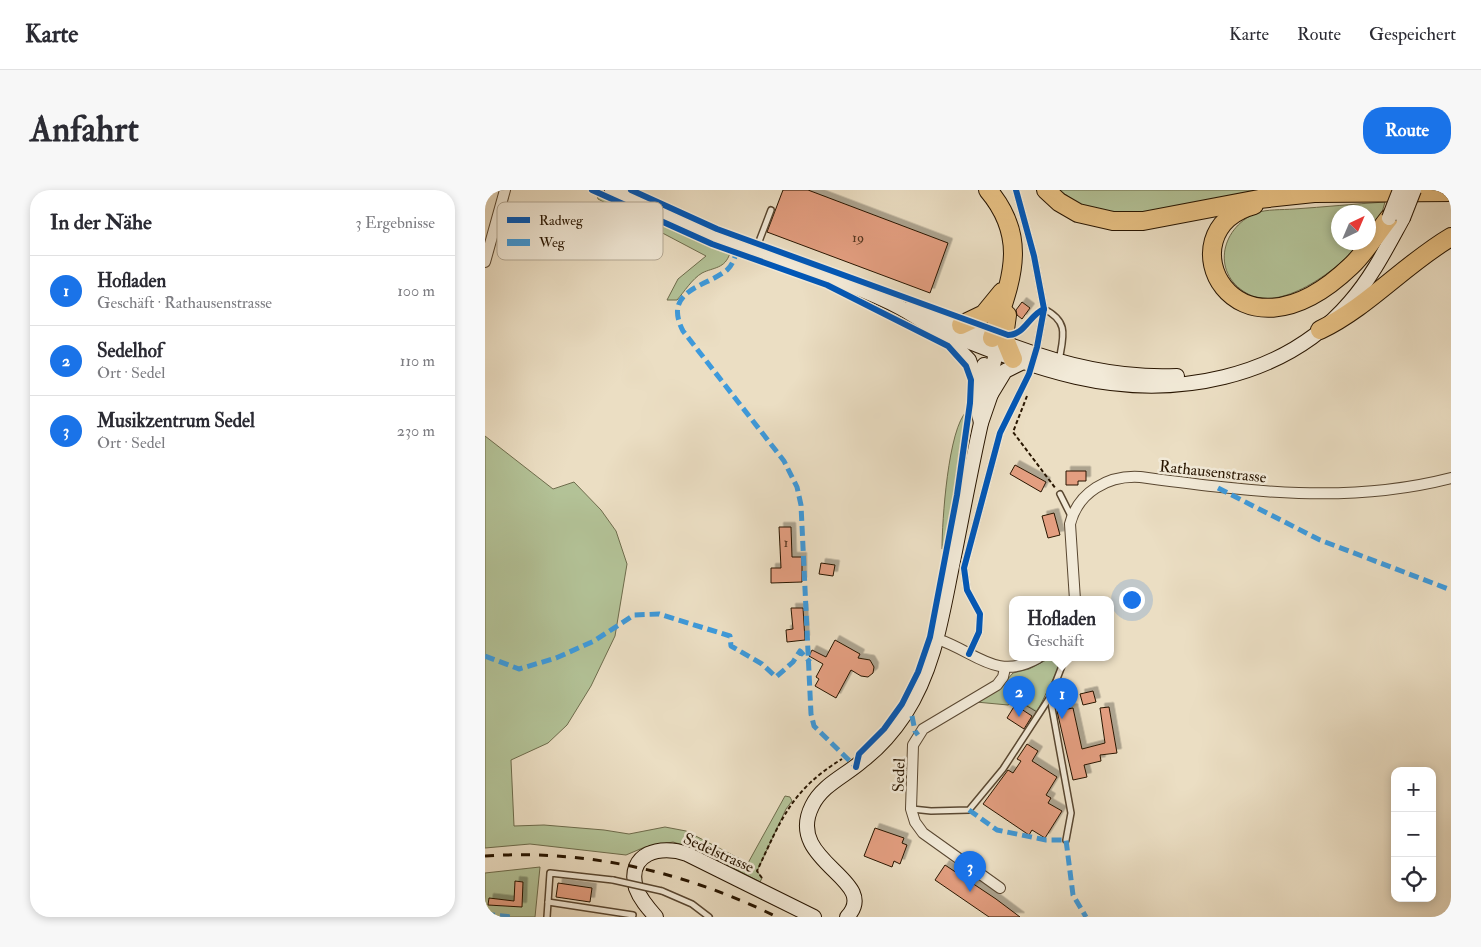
<!DOCTYPE html>
<html lang="de">
<head>
<meta charset="utf-8">
<style>
	:root { --surface:#fff; --page:#f7f7f7; --text:#2b2b33; --muted:#7c7c81; --line:#e1e1e2; --accent:#1a73e8 }
	body { margin:0; font-family:"IM FELL Double Pica",serif; background:var(--page); color:var(--text) }
	.controls { position:absolute; right:15px; bottom:15px; display:grid; overflow:hidden; border-radius:10px; box-shadow:0 2px 8px #0003 }
	.controls button { width:45px; height:45px; display:grid; place-items:center; padding:0; border:0; border-bottom:1px solid var(--line); background:var(--surface); color:var(--text); font:25px sans-serif }
	.compass { position:absolute; left:846px; top:15px; width:45px; height:45px; border-radius:50%; background:var(--surface); box-shadow:0 2px 8px #0003; rotate:44deg }
	.you { position:absolute; left:646px; top:409px; width:18px; height:18px; margin:-12px; border:4px solid #fff; border-radius:50%; background:#1a73e8; box-shadow:0 0 0 8px #1a73e833 }
	.badge { display:grid; place-items:center; width:32px; height:32px; border-radius:50%; background:var(--accent); color:#fff; font-size:16px; font-weight:700 }
	.pin { position:absolute; translate:-50% -41px; filter:drop-shadow(0 1px 2px #0008) }
	.pin::after { content:''; position:absolute; top:26px; width:18px; height:15px; background:inherit; clip-path:polygon(0 0,100% 0,50% 100%) }
	.popup { position:absolute; left:524px; top:406px; width:105px; height:65px; box-sizing:border-box; display:grid; place-content:center; border-radius:10px; background:var(--surface); filter:drop-shadow(0 1px 4px #0005); font-size:16px; white-space:nowrap; color:var(--muted) }
	.popup b { font-size:19px; color:var(--text) }
	.popup::after { content:''; position:absolute; left:50%; top:100%; margin-left:-10px; border:10px solid transparent; border-top-color:var(--surface) }
	.list { margin:0; padding:0; list-style:none }
	h2 { display:flex; justify-content:space-between; align-items:center; height:65px; margin:0; padding:0 20px; font-size:21px }
	h2 small { font-size:16px; font-weight:400; color:var(--muted) }
	.list li { display:grid; grid-template-columns:32px 1fr auto; gap:15px; align-items:center; box-sizing:border-box; height:70px; padding:0 20px; border-top:1px solid var(--line) }
	.list b { display:block; font-size:19px; white-space:nowrap }
	.list p { margin:0; font-size:16px; white-space:nowrap; color:var(--muted) }
	.list em { font-size:16px; font-style:normal; color:var(--muted) }
	.icon { flex:none; width:28px; height:28px; fill:none; stroke:currentColor; stroke-width:2; stroke-linecap:round; stroke-linejoin:round }
	.map { position:relative; flex:none; width:966px; height:727px; overflow:hidden; border-radius:20px }
	header { display:flex; align-items:center; gap:30px; box-sizing:border-box; height:70px; padding:0 25px; background:var(--surface); border-bottom:1px solid var(--line) }
	header strong { font-size:24px }
	nav { display:flex; gap:28px; margin-inline-start:auto; font-size:18px }
	.intro { display:flex; align-items:center; justify-content:space-between; box-sizing:border-box; height:120px; padding:0 30px }
	h1 { margin:0; font-size:35px }
	.button { padding:12px 22px; border-radius:20px; background:var(--accent); color:#fff; font-size:18px; font-weight:700 }
	main { display:flex; gap:30px; padding:0 30px }
	aside { flex:1; background:var(--surface); border-radius:20px; box-shadow:0 2px 8px #0003 }
	.map>svg:first-child { display:block }
</style>
</head>
<body>
<header>
<strong>Karte</strong>
<nav><a>Karte</a><a>Route</a><a>Gespeichert</a></nav>
</header>
<div class="intro"><h1>Anfahrt</h1><a class="button">Route</a></div>
<main>
<aside>
<h2>In der Nähe<small>3 Ergebnisse</small></h2>
<ul class="list">
<li><span class="badge">1</span><div><b>Hofladen</b><p>Geschäft · Rathausenstrasse</p></div><em>100 m</em></li>
<li><span class="badge">2</span><div><b>Sedelhof</b><p>Ort · Sedel</p></div><em>110 m</em></li>
<li><span class="badge">3</span><div><b>Musikzentrum Sedel</b><p>Ort · Sedel</p></div><em>230 m</em></li>
</ul>
</aside>
<div class="map">
<svg width="966" height="727" viewBox="0 0 966 727">
	<defs>
		<filter id="shadow"><feDropShadow dx="4.5" dy="-4.5" stdDeviation="0" flood-color="#0004"/></filter>
	</defs>
	<rect width="100%" height="100%" fill="#ebdec3"/>
	<filter id="stains"><feTurbulence type="fractalNoise" baseFrequency=".004" numOctaves="4"/><feColorMatrix values="0 0 0 0 .2 0 0 0 0 .09 0 0 0 0 .02 0 0 0 .5 -.17"/></filter>
	<radialGradient id="worn" r=".72"><stop offset=".6" stop-color="#630" stop-opacity="0"/><stop offset="1" stop-color="#630" stop-opacity=".3"/></radialGradient>
	<g fill="#b3c297" stroke="#6e6c4c">
		<path d="M574,0H819L687,20L634,24L597,16Z"/>
		<path d="M112,5L245,63C240,79 229,77 217,83C207,89 199,102 192,110H182L193,89L221,66L113,9Z"/>
		<path d="M900,12L896,26L884,41V22H854V52L875,53C855,78 799,121 765,105C726,86 734,39 771,23C782,19 797,20 809,19C839,17 869,14 900,12Z"/>
		<path d="M482,221C472,266 469,314 460,359H457C457,332 463,238 482,221Z"/>
		<path d="M0,246L68,299L89,292L116,320L131,341L142,374L130,446L106,496L82,535L63,553L26,570L29,636L59,635L119,640L144,644L180,637L201,641L263,673L300,606L305,607L307,611L301,619L272,681L277,688L275,692L212,659L188,652L160,657L141,665L45,654L0,658Z"/>
		<path d="M565,468H575L576,473L552,522L532,510L523,515L491,512L520,492L528,483L544,479Z"/>
		<path d="M55,677L50,727H0V683Z"/>
	</g>
	<g fill="#e39e80" stroke="#281500" filter="url(#shadow)">
		<path d="M298,0H323L463,53L445,103L282,42Z"/>
		<path d="M537,112L545,118L537,129L532,125L531,120Z"/>
		<path d="M530,275L561,292L556,302L525,284Z"/>
		<path d="M581,281H601V291H593V295H581Z"/>
		<path d="M569,323L575,345L563,348L557,326Z"/>
		<path d="M294,337H306L307,367H317V392L286,393V378H296Z"/>
		<path d="M336,373L350,375L348,386L334,384Z"/>
		<path d="M306,418H318L320,450L302,452L301,440L308,439Z"/>
		<path d="M350,450L375,464L373,468L385,470L389,477L388,483L383,487L376,486L366,480L351,508L330,496L334,489L331,487L338,474L324,466L327,460L341,467Z"/>
		<path d="M608,501L611,512L598,515L595,504Z"/>
		<path d="M530,515L547,526L539,539L522,528Z"/>
		<path d="M624,517L632,563L615,565L616,571L599,575L602,587L588,590L572,521L588,518L597,559L620,553L615,518Z"/>
		<path d="M542,554L553,561L547,571L572,587L561,605L566,608L563,613L577,621L560,648L547,640L544,645L498,614L523,580L528,583L536,571L532,569Z"/>
		<path d="M390,638L419,648L417,653L422,655L415,674L409,671L407,677L379,666Z"/>
		<path d="M460,675L511,709L535,727H504L450,690Z"/>
		<path d="M30,691L38,692L37,717L3,715L4,708L29,711Z"/>
		<path d="M73,693L107,698L105,712L71,707Z"/>
	</g>
	<g fill="none" stroke-linecap="round" stroke-linejoin="round">
		<g stroke="#594731" stroke-width="8">
			<g id="lane">
				<path d="M531,0L549,66L559,119L552,157"/>
				<path d="M270,62L286,20"/>
				<path d="M559,119C585,132 578,147 574,171"/>
				<path d="M575,304L586,326"/>
				<path d="M484,464L494,442L495,424L482,400L479,378L515,243L544,184"/>
				<path d="M565,507L586,623L581,650"/>
				<path d="M427,619L446,621L484,620L518,579L565,507L580,468"/>
				<path d="M177,701L207,714L224,727"/>
				<path d="M63,712L148,725"/>
				<path d="M62,727L65,683L128,690"/>
			</g>
		</g>
		<g stroke="#594731" stroke-width="12">
			<g id="street">
				<path d="M0,72L20,0"/>
				<path d="M590,410L585,334C593,302 623,285 655,287C761,301 861,315 966,288"/>
				<path d="M452,449C490,461 511,492 553,468"/>
				<path d="M515,698L438,643L430,632L426,619L428,555L438,539L512,495L518,487L520,478"/>
			</g>
		</g>
		<g stroke="#281500" stroke-width="16">
			<g id="secondary">
				<path d="M127,0C169,21 211,41 255,57C291,70 327,79 362,94C380,101 399,109 416,118C429,125 440,134 455,140C499,158 544,176 591,187C688,209 798,190 865,112C887,87 902,57 918,28"/>
				<path d="M424,119C457,125 486,140 517,152C573,174 632,189 692,186"/>
				<path d="M459,144L484,170L493,196"/>
				<path d="M506,204L520,181L538,172"/>
				<path d="M496,233L492,214L499,175"/>
				<path d="M171,727C163,718 155,709 151,698C141,663 176,654 202,664L329,727"/>
				<path d="M362,727C397,690 299,672 327,616C337,595 360,586 377,571C394,558 408,542 420,524C448,481 456,431 466,381C476,332 485,282 496,233L506,204L505,189L510,167L509,153"/>
			</g>
		</g>
		<g stroke="#281500" stroke-width="20">
			<g id="highway">
				<path d="M503,0C546,51 524,94 507,148"/>
				<path d="M561,0L574,12L593,23L628,31H658L774,9L829,3L966,2"/>
				<path d="M769,15C677,40 748,189 866,76C881,62 891,44 904,28"/>
				<path d="M522,125L519,147L528,169"/>
				<path d="M476,135L499,124L517,102"/>
				<path d="M835,140C883,117 920,74 966,47"/>
			</g>
		</g>
		<g stroke="#281500" stroke-width="2" stroke-dasharray="4 2.5" stroke-linecap="butt">
			<path d="M542,206L528,242L571,299"/>
			<path d="M277,688L272,681C296,630 306,600 357,569"/>
		</g>
		<use href="#lane" stroke="#f2ead8" stroke-width="5"/>
		<use href="#street" stroke="#f2ead8" stroke-width="10"/>
		<use href="#secondary" stroke="#f2ead8" stroke-width="14"/>
		<use href="#highway" stroke="#e6bf82" stroke-width="18"/>
		<path stroke="#281500" stroke-width="3" stroke-dasharray="9 9" stroke-linecap="butt" d="M0,666C102,659 201,682 292,727"/>
		<g stroke="#594731" stroke-width="8" stroke-linecap="butt">
			<path id="lane-bridge" d="M128,690L177,701"/>
		</g>
		<g stroke="#281500" stroke-width="16" stroke-linecap="butt">
			<g id="secondary-bridge">
				<path d="M904,28L915,0"/>
				<path d="M918,28L929,0"/>
			</g>
		</g>
		<use href="#lane-bridge" stroke="#f2ead8" stroke-width="5"/>
		<use href="#secondary-bridge" stroke="#f2ead8" stroke-width="14"/>
		<g stroke="#3d9adc" stroke-width="5" stroke-dasharray="10 5" stroke-linecap="butt">
			<path d="M253,59C250,66 248,75 242,80C221,97 177,100 198,141L299,271L312,297L316,315L326,524L329,536L371,577"/>
			<path d="M733,298L835,350L966,400"/>
			<path d="M0,466L34,479L71,468L109,451L149,425L174,424L245,446L246,456L277,474L291,487L308,472L315,461L325,472"/>
			<path d="M427,526L430,541L433,545"/>
			<path d="M484,620L512,640L561,650H581L588,705L601,727"/>
			<path d="M0,724L26,727"/>
		</g>
		<g stroke="#f2ead8" stroke-width="9">
			<g id="cycleway">
				<path d="M107,0L227,54L342,95L463,156L481,176L486,190L485,213L472,305L445,447L433,482L417,514L399,539L374,564L371,577"/>
				<path d="M146,0L232,39L523,145C540,145 544,125 559,119"/>
				<path d="M484,464L494,442L495,424L482,400L479,378L515,243L544,184L552,157L559,119L549,66L531,0"/>
			</g>
		</g>
		<use href="#cycleway" stroke="#0057b8" stroke-width="6"/>
	</g>
	<g text-anchor="middle" stroke-width="5" stroke-linejoin="round" paint-order="stroke">
		<g font-size="14" fill="#573720">
			<text x="373" y="52">19</text>
			<text x="301" y="357">1</text>
		</g>
		<g font-size="16" fill="#281500" stroke="#f2ead8">
			<text transform="translate(728 281) rotate(6)" y="6">Rathausenstrasse</text>
			<text transform="translate(413 585) rotate(-88)" y="6">Sedel</text>
			<text transform="translate(234 662) rotate(24)" y="6">Sedelstrasse</text>
		</g>
	</g>
	<rect x="12" y="12" width="166" height="58" rx="8" fill="#f2ead8" stroke="#b5aa97" stroke-width="1"/>
	<rect x="22" y="27" width="23" height="6" fill="#0057b8"/>
	<rect x="22" y="49" width="23" height="7" fill="#3d9adc"/>
	<g font-size="14" fill="#281500">
		<text x="54" y="35">Radweg</text>
		<text x="54" y="57">Weg</text>
	</g>
	<rect width="100%" height="100%" filter="url(#stains)"/>
	<rect width="100%" height="100%" fill="url(#worn)"/>
</svg>
<div class="controls">
<button>+</button>
<button>−</button>
<button><svg class="icon" aria-label="locate" viewBox="0 0 24 24"><circle cx="12" cy="12" r="6"/><path d="M12 2v4M12 18v4M2 12h4M18 12h4"/></svg></button>
</div>
<svg class="compass" viewBox="-18 -18 36 36"><path d="M0-13l5 13h-10z" fill="#e53935"/><path d="M0 13l5-13h-10z" fill="#7c7c81"/></svg>
<div class="you"></div>
<div class="pin badge" style="left:577px;top:529px">1</div>
<div class="popup"><b>Hofladen</b>Geschäft</div>
<div class="pin badge" style="left:534px;top:527px">2</div>
<div class="pin badge" style="left:485px;top:702px">3</div>
</div>
</main>
</body>
</html>
